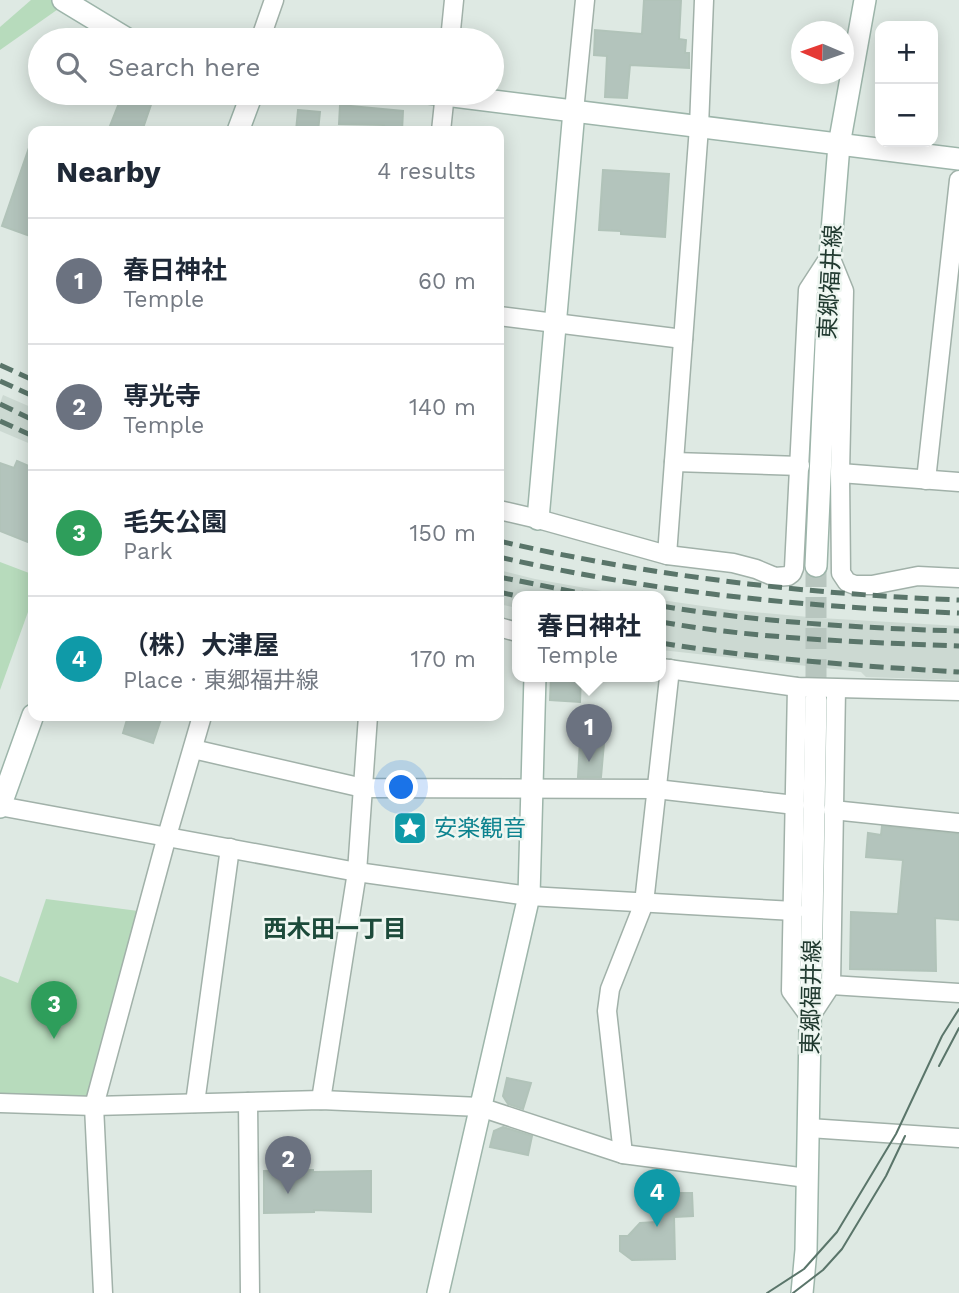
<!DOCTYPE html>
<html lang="en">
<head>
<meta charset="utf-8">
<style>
	:root { --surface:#fff; --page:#f6f6f7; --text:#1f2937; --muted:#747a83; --line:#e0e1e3; --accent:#f06a56 }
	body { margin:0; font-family:"Work Sans","Noto Sans JP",sans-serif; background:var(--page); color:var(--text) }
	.controls { position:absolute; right:21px; top:21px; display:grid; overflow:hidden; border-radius:14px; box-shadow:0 4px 18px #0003 }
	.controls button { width:63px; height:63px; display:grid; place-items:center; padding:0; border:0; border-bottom:2px solid var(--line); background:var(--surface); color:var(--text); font:35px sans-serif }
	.compass { position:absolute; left:791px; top:21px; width:63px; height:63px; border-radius:50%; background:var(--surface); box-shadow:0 4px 18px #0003; rotate:272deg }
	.you { position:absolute; left:402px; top:788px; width:24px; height:24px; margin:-18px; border:5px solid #fff; border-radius:50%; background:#1a73e8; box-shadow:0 0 0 10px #1a73e833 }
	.badge { display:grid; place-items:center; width:46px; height:46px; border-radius:50%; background:var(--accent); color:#fff; font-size:23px; font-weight:700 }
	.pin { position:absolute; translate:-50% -58px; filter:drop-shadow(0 2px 4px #0008) }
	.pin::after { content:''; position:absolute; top:37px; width:24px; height:21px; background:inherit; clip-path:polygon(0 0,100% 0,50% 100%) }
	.popup { position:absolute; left:512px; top:591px; width:154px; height:91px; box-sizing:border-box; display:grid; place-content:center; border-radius:14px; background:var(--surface); filter:drop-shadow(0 2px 5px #0005); font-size:23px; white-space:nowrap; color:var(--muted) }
	.popup b { font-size:26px; color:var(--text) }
	.popup::after { content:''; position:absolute; left:50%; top:100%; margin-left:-14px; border:14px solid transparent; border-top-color:var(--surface) }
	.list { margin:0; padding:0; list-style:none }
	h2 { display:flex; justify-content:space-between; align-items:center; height:91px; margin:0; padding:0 28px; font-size:30px }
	h2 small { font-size:23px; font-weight:400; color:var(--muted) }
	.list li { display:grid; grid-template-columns:46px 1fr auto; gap:21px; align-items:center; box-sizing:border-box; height:126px; padding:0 28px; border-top:2px solid var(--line) }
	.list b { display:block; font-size:26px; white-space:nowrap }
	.list p { margin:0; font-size:23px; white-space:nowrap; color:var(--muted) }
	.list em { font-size:23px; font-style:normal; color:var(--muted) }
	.icon { flex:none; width:38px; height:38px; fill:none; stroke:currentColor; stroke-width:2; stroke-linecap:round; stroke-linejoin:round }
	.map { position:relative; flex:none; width:959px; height:1293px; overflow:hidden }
	.search { position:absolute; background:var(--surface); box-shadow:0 4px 18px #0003; left:28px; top:28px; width:476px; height:77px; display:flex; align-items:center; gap:18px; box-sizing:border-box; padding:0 24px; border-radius:38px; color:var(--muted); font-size:26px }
	.panel { position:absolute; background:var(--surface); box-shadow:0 4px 18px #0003; left:28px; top:126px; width:476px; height:595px; border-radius:14px }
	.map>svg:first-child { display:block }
</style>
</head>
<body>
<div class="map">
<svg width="959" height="1293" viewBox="0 0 959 1293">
	<rect width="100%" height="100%" fill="#dee9e3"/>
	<g fill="#ccd9d2">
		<path d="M3,395L33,408V445L0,431V403Z"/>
		<path d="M499,570L535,579L630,596H517V608L499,604Z"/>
		<path d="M661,600L730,610L820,618L959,626V680L866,677L861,672L661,650Z"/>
	</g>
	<g fill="#b7dbbc">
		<path d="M31,0H71L0,50V27Z"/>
		<path d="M0,562L29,573L33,576V598L0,690Z"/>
		<path d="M46,899L146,912L91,1096L0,1094V976L18,983Z"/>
	</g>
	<g fill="#b3c4bc" stroke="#b1c3b9" stroke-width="2">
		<path d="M644,0H681L679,39L686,40L685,53H689V68L630,65L627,98L605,97L607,56L594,55L595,30L642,34Z"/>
		<path d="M123,93H155L142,131H108Z"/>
		<path d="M340,105L403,111L402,131H384V125L339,124Z"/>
		<path d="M298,110L320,112L318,131H296Z"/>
		<path d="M31,142L33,143V237L2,226Z"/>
		<path d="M603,170L669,174L665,237L621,234V231L599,230Z"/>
		<path d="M17,461L33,468V544L0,531V463L14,468Z"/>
		<path d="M551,676H581L580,702L550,700Z"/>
		<path d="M128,716H162L153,743L123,733Z"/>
		<path d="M580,741L604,743L601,777H578Z"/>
		<path d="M882,826L959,834V920L935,918L936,971L850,969L851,912L898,914L903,860L866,857L868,833L881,835Z"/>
		<path d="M507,1078L531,1083L523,1109L508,1104L503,1096Z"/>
		<path d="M503,1127L532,1136L528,1155L490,1147L494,1131Z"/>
		<path d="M313,1170V1172L371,1171V1212L314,1210V1212L264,1213V1171Z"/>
		<path d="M656,1193H692L693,1216L674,1217L675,1259L632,1260L620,1251V1236H628L640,1223L657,1222Z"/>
	</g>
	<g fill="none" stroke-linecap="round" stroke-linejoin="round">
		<path stroke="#b8c6bf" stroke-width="21" stroke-dasharray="21 10" stroke-linecap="butt" d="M816,566V700"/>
		<g stroke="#a1b1a9" stroke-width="21">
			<g id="street">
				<path d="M260,40L274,0"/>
				<path d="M450,40L454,0"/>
				<path d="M574,111L585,0"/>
				<path d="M441,131L445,93"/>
				<path d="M831,259L844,291L840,473L841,573L847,582L855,585H872L918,576L959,578"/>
				<path d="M499,316L683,339"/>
				<path d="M674,462L800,466"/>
				<path d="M840,473L959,482"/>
				<path d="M926,480L959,180"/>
				<path d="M499,510L538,519L667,555L733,563L756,569L775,577L788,576L792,573L794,568L808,290L830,256"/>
				<path d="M667,555L699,127L704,0"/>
				<path d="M499,627L517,632"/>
				<path d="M661,668L797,687L959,691"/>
				<path d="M797,687L791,991L810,1017L831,985L836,689"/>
				<path d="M193,749L363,788L656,789L795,805"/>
				<path d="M0,806L357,872L529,896L794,911"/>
				<path d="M833,810L959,823"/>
				<path d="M831,985L959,993"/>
				<path d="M321,1100L357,872L368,716"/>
				<path d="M248,1102L250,1293"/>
				<path d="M0,1103L94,1106L321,1100L480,1107L623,1154L807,1178"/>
				<path d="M195,1103L230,848"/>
				<path d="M809,1128L959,1138"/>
				<path d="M623,1154L607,1011L610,989L644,903L670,669"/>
				<path d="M103,1293L94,1106L167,836L202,716"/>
			</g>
		</g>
		<g stroke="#9db5aa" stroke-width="24">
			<g id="secondary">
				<path d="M63,0L129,40"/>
				<path d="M429,93L959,159"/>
				<path d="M238,131L250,99V93"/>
				<path d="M538,519L574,111"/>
				<path d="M816,566L830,256L839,145L865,0"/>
				<path d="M0,807L33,715"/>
				<path d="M438,1293L529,896L535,676"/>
				<path d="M802,1293L806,1250L816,700"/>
			</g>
		</g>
		<use href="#street" stroke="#fff" stroke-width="18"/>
		<use href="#secondary" stroke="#fff" stroke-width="21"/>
		<g stroke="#5a756a" stroke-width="2">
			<path d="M939,1066L959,1028"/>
			<path d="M767,1293L804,1269L837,1232L896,1134L942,1036L959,1009"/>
			<path d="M793,1293L823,1270L842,1249L886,1176L905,1136"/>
		</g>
		<g stroke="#5a756a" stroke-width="5" stroke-dasharray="14 7" stroke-linecap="butt">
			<path d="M0,365L33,380"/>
			<path d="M0,381L33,396"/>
			<path d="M0,404L33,420"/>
			<path d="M0,421L33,436"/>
			<path d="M499,541C649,576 805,594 959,600"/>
			<path d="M499,557C651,592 803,607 959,613"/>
			<path d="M499,577L595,596"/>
			<path d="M499,592L517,596"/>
			<path d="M661,606C760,622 859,628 959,631"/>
			<path d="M661,622C759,639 859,642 959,646"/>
			<path d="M661,643C760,659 859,666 959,672"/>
		</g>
	</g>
	<defs>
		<g id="sight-square" transform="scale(1.75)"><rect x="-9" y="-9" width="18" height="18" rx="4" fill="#0f9aa8" stroke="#eef6f1"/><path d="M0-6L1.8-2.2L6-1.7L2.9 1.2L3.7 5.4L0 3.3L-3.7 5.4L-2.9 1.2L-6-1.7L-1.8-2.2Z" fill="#fff"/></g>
	</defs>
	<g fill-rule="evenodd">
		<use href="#sight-square" x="410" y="828"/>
	</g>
	<g text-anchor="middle" stroke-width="5" stroke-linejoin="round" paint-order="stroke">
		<g font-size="23" fill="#20392f" stroke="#eef6f1">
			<text transform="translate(830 282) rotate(-87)" y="8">東郷福井線</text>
			<text transform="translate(811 997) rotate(-89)" y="8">東郷福井線</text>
		</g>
		<g font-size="23" fill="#0d838f" stroke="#eef6f1" text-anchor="start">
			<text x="434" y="836">安楽観音</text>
		</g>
		<g font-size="24" font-weight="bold" fill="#1c4a3a" stroke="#eef6f1">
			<text x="335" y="937">西木田一丁目</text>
		</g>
	</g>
</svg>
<div class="controls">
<button>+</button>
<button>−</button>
</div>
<svg class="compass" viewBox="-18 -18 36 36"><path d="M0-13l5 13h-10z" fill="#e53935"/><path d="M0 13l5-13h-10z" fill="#747a83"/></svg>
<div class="you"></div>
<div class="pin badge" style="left:589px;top:762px;background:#6b7280">1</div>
<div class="popup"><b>春日神社</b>Temple</div>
<div class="pin badge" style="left:288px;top:1194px;background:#6b7280">2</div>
<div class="pin badge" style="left:54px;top:1039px;background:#2e9e5b">3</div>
<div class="pin badge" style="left:657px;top:1227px;background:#0f9aa8">4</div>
<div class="search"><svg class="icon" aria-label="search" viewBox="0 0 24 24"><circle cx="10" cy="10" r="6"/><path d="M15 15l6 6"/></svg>Search here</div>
<section class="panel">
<h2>Nearby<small>4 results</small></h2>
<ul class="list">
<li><span class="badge" style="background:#6b7280">1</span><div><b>春日神社</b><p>Temple</p></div><em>60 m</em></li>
<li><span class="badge" style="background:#6b7280">2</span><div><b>専光寺</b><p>Temple</p></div><em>140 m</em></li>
<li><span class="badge" style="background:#2e9e5b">3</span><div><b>毛矢公園</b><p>Park</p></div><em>150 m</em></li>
<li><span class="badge" style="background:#0f9aa8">4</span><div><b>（株）大津屋</b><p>Place · 東郷福井線</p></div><em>170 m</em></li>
</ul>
</section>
</div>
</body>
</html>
